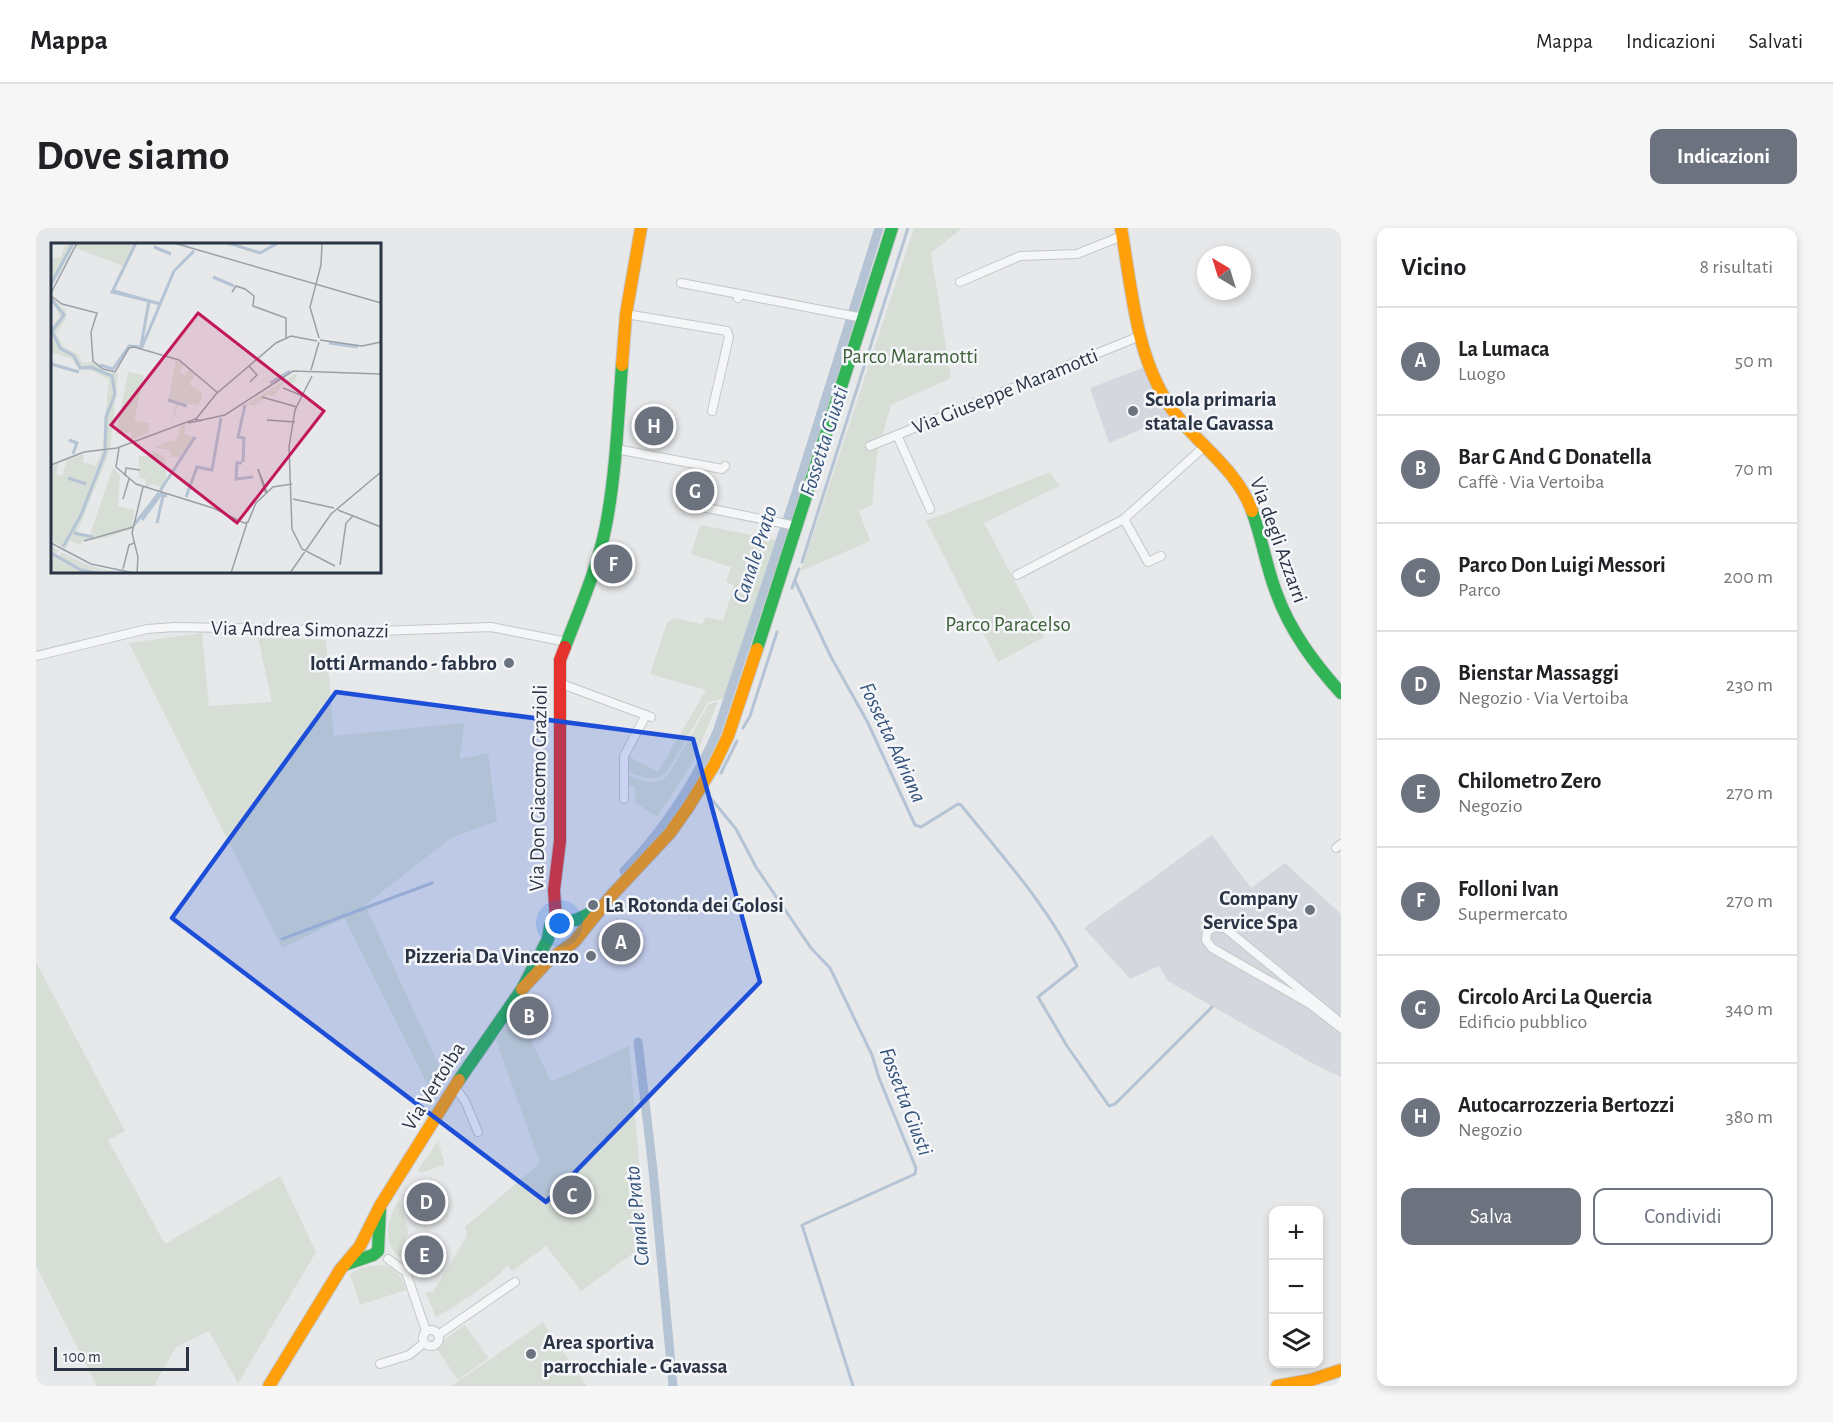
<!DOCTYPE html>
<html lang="it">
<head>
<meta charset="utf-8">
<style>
	:root { --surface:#fff; --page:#f6f6f6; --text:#202124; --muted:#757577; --line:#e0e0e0; --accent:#6c737f }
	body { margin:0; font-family:"Alegreya Sans",sans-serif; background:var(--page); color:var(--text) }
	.controls { position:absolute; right:18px; bottom:18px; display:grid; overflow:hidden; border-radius:12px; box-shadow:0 3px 9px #0003 }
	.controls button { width:54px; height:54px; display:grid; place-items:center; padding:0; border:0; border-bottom:2px solid var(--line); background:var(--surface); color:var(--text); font:30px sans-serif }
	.compass { position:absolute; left:1161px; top:18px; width:54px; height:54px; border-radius:50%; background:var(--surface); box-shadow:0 3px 9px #0003; rotate:322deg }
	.scale { position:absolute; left:18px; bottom:15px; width:135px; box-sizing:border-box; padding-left:6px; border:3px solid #2b3445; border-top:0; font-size:16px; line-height:21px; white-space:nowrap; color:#2b3445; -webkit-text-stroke:4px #f4f6f9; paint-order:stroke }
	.you { position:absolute; left:524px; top:696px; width:21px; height:21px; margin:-15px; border:4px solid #fff; border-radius:50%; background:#1a73e8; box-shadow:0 0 0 9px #1a73e833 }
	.badge { display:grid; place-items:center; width:39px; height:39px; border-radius:50%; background:var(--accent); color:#fff; font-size:20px; font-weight:700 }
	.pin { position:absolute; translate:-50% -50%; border:3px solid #fff; box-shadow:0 2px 6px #0006 }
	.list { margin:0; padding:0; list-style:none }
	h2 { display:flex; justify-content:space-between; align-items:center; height:78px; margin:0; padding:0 24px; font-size:26px }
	h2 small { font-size:20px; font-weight:400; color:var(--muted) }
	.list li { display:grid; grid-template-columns:39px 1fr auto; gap:18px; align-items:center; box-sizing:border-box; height:108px; padding:0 24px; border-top:2px solid var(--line) }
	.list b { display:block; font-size:22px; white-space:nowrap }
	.list p { margin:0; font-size:20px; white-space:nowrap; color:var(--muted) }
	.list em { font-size:20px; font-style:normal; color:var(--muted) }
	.actions { display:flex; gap:12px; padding:18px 24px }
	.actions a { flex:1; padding:14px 0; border:2px solid var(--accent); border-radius:12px; text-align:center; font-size:21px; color:var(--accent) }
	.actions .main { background:var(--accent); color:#fff }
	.icon { flex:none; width:33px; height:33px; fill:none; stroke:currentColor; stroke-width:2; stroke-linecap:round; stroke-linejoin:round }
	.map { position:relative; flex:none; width:1305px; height:1158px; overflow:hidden; border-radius:12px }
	header { display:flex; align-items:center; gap:36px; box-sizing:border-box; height:84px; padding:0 30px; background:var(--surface); border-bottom:2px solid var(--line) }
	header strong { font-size:28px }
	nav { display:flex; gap:33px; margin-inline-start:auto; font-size:21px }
	.intro { display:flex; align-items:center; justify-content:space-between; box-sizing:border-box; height:144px; padding:0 36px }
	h1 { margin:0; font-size:42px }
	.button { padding:15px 27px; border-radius:12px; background:var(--accent); color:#fff; font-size:21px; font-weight:700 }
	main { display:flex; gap:36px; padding:0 36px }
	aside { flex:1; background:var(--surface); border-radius:12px; box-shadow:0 3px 9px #0003 }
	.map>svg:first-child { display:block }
</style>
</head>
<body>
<header>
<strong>Mappa</strong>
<nav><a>Mappa</a><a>Indicazioni</a><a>Salvati</a></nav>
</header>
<div class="intro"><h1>Dove siamo</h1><a class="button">Indicazioni</a></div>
<main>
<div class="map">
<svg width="1305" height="1158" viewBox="0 0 1305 1158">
	<rect width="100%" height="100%" fill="#e6e8ea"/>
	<g fill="#d4d7dd">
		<path d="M1109,139L1135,189L1073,215L1054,160Z"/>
		<path d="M1176,607L1215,660L1249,635L1305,686V849L1276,835L1132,753L1123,738L1094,751L1048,700Z"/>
	</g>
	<g fill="#d6ded6">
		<path d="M878,0H926L895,25L915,150L855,177L841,227L836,277L823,283L834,313L765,343Z"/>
		<path d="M1014,244L1023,258L948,295L1008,409L962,434L890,293Z"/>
		<path d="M664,297L742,312L692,467L696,469L672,474L631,544C616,555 608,549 592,544V534L594,529L622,544L670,462L614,446L631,395L638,390L666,396L670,389L687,393L698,357L690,354L695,339L655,326Z"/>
		<path d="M166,405L173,478L236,474L222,410L290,412L298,508L428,495L424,531L452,525L461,593L415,610L329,677L407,846L394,862L308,690L246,720L93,415Z"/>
		<path d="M682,474L657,534L622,588H620L599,574V559L592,557V548C608,553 619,560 633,546L673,476Z"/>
		<path d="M0,734L89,903L72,912L129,1016L244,948L247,954L280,1024L202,1155L173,1103L140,1119L118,1158H61L0,1038Z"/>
		<path d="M481,782L515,854L593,818L610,1016L545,1063L510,1018L477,1043L471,1037C463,1052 416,1079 400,1090L390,1065L397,1064L431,1008L429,999L504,935L460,812Z"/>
		<path d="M402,913L409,937L383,945L382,942Z"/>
		<path d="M363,972L372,1002V1006L364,1021L369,1025L365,1030C345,1015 352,989 363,972Z"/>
		<path d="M345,1037C360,1039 366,1049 370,1062L324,1077L314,1046L324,1040Z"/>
		<path d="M507,1094L551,1158H416Z"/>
		<path d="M429,1097L452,1130L422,1152L401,1121L407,1113Z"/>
	</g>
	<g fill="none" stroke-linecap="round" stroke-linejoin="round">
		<g stroke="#b4c4d5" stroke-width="3">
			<path d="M766,334L872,0"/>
			<path d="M759,353L795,429L831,493L879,597L885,599L922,576L925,577C966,628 1011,677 1040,736"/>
			<path d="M756,360L763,341"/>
			<path d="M707,500L714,488L741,404"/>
			<path d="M685,545L701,513"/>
			<path d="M673,565L672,567L700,601L720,639L775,720L794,740L836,827L843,850L880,940L879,946L766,997L817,1158"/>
			<path d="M246,711L396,655"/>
			<path d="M1041,738L1002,769L1031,818L1073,878L1079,876L1176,779"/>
		</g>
		<g stroke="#b4c4d5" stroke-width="9">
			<path d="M588,643C628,602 658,556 681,504L760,265L843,0"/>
			<path d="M602,814L617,942L637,1158"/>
		</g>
		<g stroke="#c4c6c8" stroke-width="10">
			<g id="street">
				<path d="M924,54L984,28L1041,26L1086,8"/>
				<path d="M645,55L703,66"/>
				<path d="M702,70L703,66L827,90"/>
				<path d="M590,86L691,103L693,109L676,183"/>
				<path d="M861,207L894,281"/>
				<path d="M834,218L1104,108"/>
				<path d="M580,221L686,241L689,238"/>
				<path d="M666,279L760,298"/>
				<path d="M1088,291L1112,334L1125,328"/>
				<path d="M981,347L1088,291L1169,218"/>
				<path d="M0,428L111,401L138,399L342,403L455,399L531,414"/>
				<path d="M523,455L615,489"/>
				<path d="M588,571V528L610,487"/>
				<path d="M1300,620L1305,616"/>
				<path d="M1305,795L1189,700L1178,699L1171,704L1170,712L1176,720L1274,776L1305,800"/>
				<path d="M419,859L429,873L442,904"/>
				<path d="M352,1031L370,1044L390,1103"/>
				<circle cx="395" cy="1110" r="8"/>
				<path d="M402,1107L479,1054"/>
				<path d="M344,1136L373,1127L388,1115"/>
			</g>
		</g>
		<g stroke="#c4c6c8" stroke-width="14">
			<g id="fast">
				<path d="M1216,283C1226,310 1230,338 1240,364C1254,403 1278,435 1305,465"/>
				<path d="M529,419C544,380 562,339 570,297C580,245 582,190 586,137"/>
				<path d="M721,421L856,0"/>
				<path d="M423,852L486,761L512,711L514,698L522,693L540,692L561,682"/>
				<path d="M311,1036L337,1027L342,1023L344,982"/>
			</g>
		</g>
		<g stroke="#c4c6c8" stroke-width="14">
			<g id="slow">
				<path d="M1085,0C1096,60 1099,128 1135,180C1161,217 1200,239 1216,283"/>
				<path d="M586,137L590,86L605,0"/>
				<path d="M486,761L513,732L538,714L576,667L634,605L653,578L678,537L692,508L721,421"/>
				<path d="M233,1158L304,1042L324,1018L344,978L423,852"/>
				<path d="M1241,1158L1275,1152L1305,1142"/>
			</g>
		</g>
		<g stroke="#c4c6c8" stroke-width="14">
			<path id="jam" d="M520,692L518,662L524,613V432L529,419"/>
		</g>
		<use href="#street" stroke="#f5f6f7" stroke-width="8"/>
		<use href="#fast" stroke="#30b455" stroke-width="12"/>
		<use href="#slow" stroke="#ff9f0a" stroke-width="12"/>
		<use href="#jam" stroke="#e5322d" stroke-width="12"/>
	</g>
	<path fill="#1d4ed8" fill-opacity="0.2" stroke="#1d4ed8" stroke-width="4.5" stroke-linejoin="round" d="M300,464L657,511L724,754L510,974L136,690Z"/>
	<g fill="#6c737f" stroke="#f4f6f9" stroke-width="2">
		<circle cx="1097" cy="183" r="6"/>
		<circle cx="473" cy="435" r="6"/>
		<circle cx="557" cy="677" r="6"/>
		<circle cx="1274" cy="682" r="6"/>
		<circle cx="555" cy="728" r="6"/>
		<circle cx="495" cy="1126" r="6"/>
	</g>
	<g text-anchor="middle" stroke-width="5" stroke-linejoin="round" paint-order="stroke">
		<g font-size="21" fill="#3f6138" stroke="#f4f6f9">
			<text x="874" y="135">Parco Maramotti</text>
			<text x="972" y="403">Parco Paracelso</text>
		</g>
		<g font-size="21" fill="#2b3445" stroke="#f4f6f9">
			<text transform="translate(969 163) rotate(-22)" y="7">Via Giuseppe Maramotti</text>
			<text transform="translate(1243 312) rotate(70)" y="7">Via degli Azzarri</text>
			<text transform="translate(264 401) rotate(1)" y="7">Via Andrea Simonazzi</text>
			<text transform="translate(502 560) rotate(-89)" y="7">Via Don Giacomo Grazioli</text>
			<text transform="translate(397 858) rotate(-58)" y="7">Via Vertoiba</text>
		</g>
		<g font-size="21" font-weight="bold" fill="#2b3445" stroke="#f4f6f9" text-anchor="start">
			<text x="1109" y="178">Scuola primaria<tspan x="1109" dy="24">statale Gavassa</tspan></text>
			<text x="461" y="442" text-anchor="end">Iotti Armando - fabbro</text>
			<text x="1262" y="677" text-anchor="end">Company<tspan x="1262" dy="24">Service Spa</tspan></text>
			<text x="569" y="684">La Rotonda dei Golosi</text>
			<text x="543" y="735" text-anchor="end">Pizzeria Da Vincenzo</text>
			<text x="507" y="1121">Area sportiva<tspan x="507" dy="24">parrocchiale - Gavassa</tspan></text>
		</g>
		<g font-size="22" font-style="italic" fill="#34527a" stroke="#f4f6f9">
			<text transform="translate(787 213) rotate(-72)" y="8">Fossetta Giusti</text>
			<text transform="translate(718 326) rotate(-72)" y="8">Canale Prato</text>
			<text transform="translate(858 514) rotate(65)" y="8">Fossetta Adriana</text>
			<text transform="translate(871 873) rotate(69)" y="8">Fossetta Giusti</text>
			<text transform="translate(600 988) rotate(-96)" y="8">Canale Prato</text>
		</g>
	</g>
	<g transform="translate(15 15)">
		<rect width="330" height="330" fill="#e6e8ea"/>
		<path d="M15,0H25L0,45V15L10,14ZM27,0H85L75,24L24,5ZM0,53L15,68V76L5,91L13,104L28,112L31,120L41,119L53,128L67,131L59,206L51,207L58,137L42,128L28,127L21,116L0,109V84L9,75ZM125,117L133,122L128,129L134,133L138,126L144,132L138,141L151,150V155L147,162L128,160L120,183L125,160L117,158ZM77,129L93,132L83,178L99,180L97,190L80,197V189L65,191ZM246,130L244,140H232L224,153L216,152L204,163L195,161ZM135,182L133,191L143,194L129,214H120L119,207L104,205L113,199L125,198L130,183ZM51,208H59L26,289L39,292L62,224L69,233L67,263L83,267L81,282L107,250L110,251L81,286L58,294L34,298L33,295L30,302L19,298L15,306L0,298V224L8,220L5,231L11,233L16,217L33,211L32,219L45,223ZM101,208L114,214L115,236L111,244L99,241L98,245L94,244L95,236L88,235V213H101ZM0,303L8,308L5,311L8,313L10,309L36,322L66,330L31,326L9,314L29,327L42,330H0Z" fill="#d6ded6"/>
		<path fill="none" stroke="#b4c4d5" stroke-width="3" d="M85,0L61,49L98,58L90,103M177,0L209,10L227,0M103,4L120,11M162,34L183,43M0,41L22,0M63,48L109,61M0,56L13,72L1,88L9,105L23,113L29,125L40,124L61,133L64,151L55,174L54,210L30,272L12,304M278,100L307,104M0,121L28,129M49,122L62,126L78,103L91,104L123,28L143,8M219,140L239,128M117,157L136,163M18,197L26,200L22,211M192,219L193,195L187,194L194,162M191,220H186L185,236L202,234M17,235L35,241M109,248L144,194M135,254L146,224L161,227L170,175M91,277L110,251L116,253M106,280L112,253M83,282L108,250M23,290L42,294M0,310L30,327L47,330"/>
		<path fill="none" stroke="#9ba0a8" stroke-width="1.5" d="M123,0L330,60M181,49L185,43L194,46L203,53L202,63L235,75V95M0,50L26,0M0,53L11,61L46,70L40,89L42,118L52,126L64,129L78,105L83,104L128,117L167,150M268,95L259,64L270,22L271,0M269,97L311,103L330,99M198,123L206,132L199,139M260,127L268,99M261,133L244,167L238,204L241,286L251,306L284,323M232,145L252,153M211,154L246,164M145,176L165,151L225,100L240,93L266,98M216,177L244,179M137,180L174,172L242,128L330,131M68,205L65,224L85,241L162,265L193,280L197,279L205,260L222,244L241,241M0,222L33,209L66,205L144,176L150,178M74,233L75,225L89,227M215,251L207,226L216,249M72,256L78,236M242,256L283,265M287,267L330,284M33,298L82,284M0,300L40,321L83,330M289,322L295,280L302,273M72,326L78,302L83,300M86,330L87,314L81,290L92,244M180,330L196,280M239,330L280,271L330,229"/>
		<path fill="#c2185b" fill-opacity="0.15" stroke="#c2185b" stroke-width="3" d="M147,70L273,168L186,280L60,182Z"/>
		<rect width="330" height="330" fill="none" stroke="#2b3445" stroke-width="3"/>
	</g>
</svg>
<div class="controls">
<button>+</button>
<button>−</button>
<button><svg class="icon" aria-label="layers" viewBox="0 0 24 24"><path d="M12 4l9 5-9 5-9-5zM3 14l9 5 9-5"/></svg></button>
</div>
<svg class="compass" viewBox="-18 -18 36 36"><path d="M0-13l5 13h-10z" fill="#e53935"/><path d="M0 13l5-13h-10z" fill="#757577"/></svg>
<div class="scale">100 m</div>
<div class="you"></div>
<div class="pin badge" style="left:585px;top:714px">A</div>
<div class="pin badge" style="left:493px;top:788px">B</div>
<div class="pin badge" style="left:536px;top:967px">C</div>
<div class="pin badge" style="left:390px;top:974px">D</div>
<div class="pin badge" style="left:388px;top:1027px">E</div>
<div class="pin badge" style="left:577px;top:336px">F</div>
<div class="pin badge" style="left:659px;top:263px">G</div>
<div class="pin badge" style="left:618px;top:198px">H</div>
</div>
<aside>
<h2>Vicino<small>8 risultati</small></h2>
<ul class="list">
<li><span class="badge">A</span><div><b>La Lumaca</b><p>Luogo</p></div><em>50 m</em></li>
<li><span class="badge">B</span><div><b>Bar G And G Donatella</b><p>Caffè · Via Vertoiba</p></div><em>70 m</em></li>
<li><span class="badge">C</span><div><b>Parco Don Luigi Messori</b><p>Parco</p></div><em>200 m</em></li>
<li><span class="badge">D</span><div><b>Bienstar Massaggi</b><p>Negozio · Via Vertoiba</p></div><em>230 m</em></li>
<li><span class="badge">E</span><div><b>Chilometro Zero</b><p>Negozio</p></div><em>270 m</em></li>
<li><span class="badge">F</span><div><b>Folloni Ivan</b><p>Supermercato</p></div><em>270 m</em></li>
<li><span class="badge">G</span><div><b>Circolo Arci La Quercia</b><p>Edificio pubblico</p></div><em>340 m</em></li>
<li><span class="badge">H</span><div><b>Autocarrozzeria Bertozzi</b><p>Negozio</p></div><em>380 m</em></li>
</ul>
<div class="actions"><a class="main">Salva</a><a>Condividi</a></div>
</aside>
</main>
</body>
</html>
